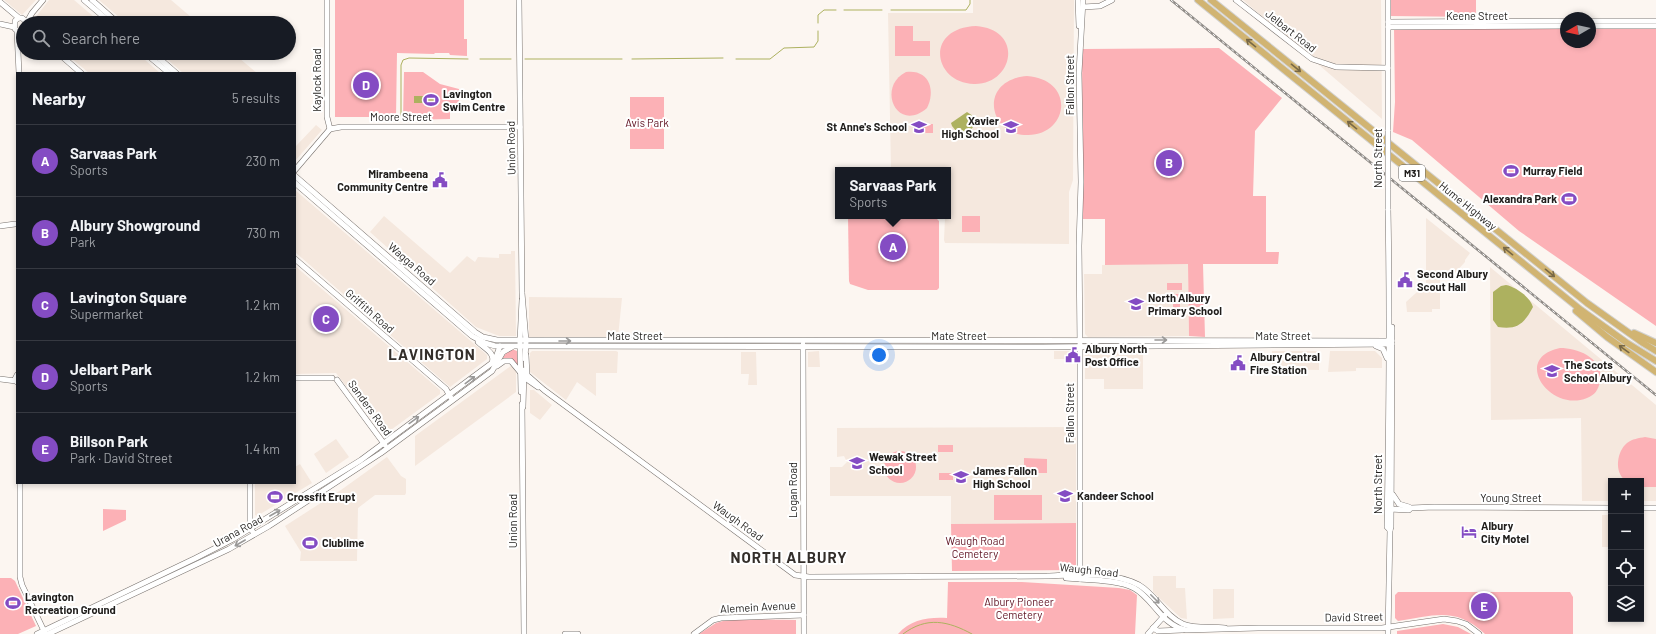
<!DOCTYPE html>
<html lang="en">
<head>
<meta charset="utf-8">
<style>
	:root { --surface:#171b24; --page:#20242c; --text:#f1f3f6; --muted:#9ea1a6; --line:#363941; --accent:#844cc3 }
	body { margin:0; font-family:Barlow,sans-serif; background:var(--page); color:var(--text) }
	.controls { position:absolute; right:12px; bottom:12px; display:grid; overflow:hidden; border-radius:0px; box-shadow:0 2px 6px #0003 }
	.controls button { width:36px; height:36px; display:grid; place-items:center; padding:0; border:0; border-bottom:1px solid var(--line); background:var(--surface); color:var(--text); font:20px sans-serif }
	.compass { position:absolute; left:1560px; top:12px; width:36px; height:36px; border-radius:50%; background:var(--surface); box-shadow:0 2px 6px #0003; rotate:261deg }
	.you { position:absolute; left:879px; top:355px; width:14px; height:14px; margin:-10px; border:3px solid #fff; border-radius:50%; background:#1a73e8; box-shadow:0 0 0 6px #1a73e833 }
	.badge { display:grid; place-items:center; width:26px; height:26px; border-radius:50%; background:var(--accent); color:#fff; font-size:13px; font-weight:700 }
	.pin { position:absolute; translate:-50% -50%; border:2px solid #fff; box-shadow:0 1px 4px #0006 }
	.popup { position:absolute; left:835px; top:167px; width:116px; height:52px; box-sizing:border-box; display:grid; place-content:center; border-radius:0px; background:var(--surface); filter:drop-shadow(0 1px 3px #0005); font-size:13px; white-space:nowrap; color:var(--muted) }
	.popup b { font-size:15px; color:var(--text) }
	.popup::after { content:''; position:absolute; left:50%; top:100%; margin-left:-8px; border:8px solid transparent; border-top-color:var(--surface) }
	.list { margin:0; padding:0; list-style:none }
	h2 { display:flex; justify-content:space-between; align-items:center; height:52px; margin:0; padding:0 16px; font-size:17px }
	h2 small { font-size:13px; font-weight:400; color:var(--muted) }
	.list li { display:grid; grid-template-columns:26px 1fr auto; gap:12px; align-items:center; box-sizing:border-box; height:72px; padding:0 16px; border-top:1px solid var(--line) }
	.list b { display:block; font-size:15px; white-space:nowrap }
	.list p { margin:0; font-size:13px; white-space:nowrap; color:var(--muted) }
	.list em { font-size:13px; font-style:normal; color:var(--muted) }
	.icon { flex:none; width:22px; height:22px; fill:none; stroke:currentColor; stroke-width:2; stroke-linecap:round; stroke-linejoin:round }
	.map { position:relative; flex:none; width:1656px; height:634px; overflow:hidden }
	.search { position:absolute; background:var(--surface); box-shadow:0 2px 6px #0003; left:16px; top:16px; width:280px; height:44px; display:flex; align-items:center; gap:10px; box-sizing:border-box; padding:0 14px; border-radius:22px; color:var(--muted); font-size:15px }
	.panel { position:absolute; background:var(--surface); box-shadow:0 2px 6px #0003; left:16px; top:72px; width:280px; height:412px; border-radius:0px }
	.map>svg:first-child { display:block }
</style>
</head>
<body>
<div class="map">
<svg width="1656" height="634" viewBox="0 0 1656 634">
	<rect width="100%" height="100%" fill="#fcf6f1"/>
	<g fill="#f5e8de">
		<path d="M4,0H36L22,15Z"/>
		<path d="M49,0H74L101,23H31Z"/>
		<path d="M99,0H171L198,23H126Z"/>
		<path d="M973,0H1074L1073,180L1069,192V244L945,243L944,240L945,218L943,216H948V170H891L888,13H973Z"/>
		<path d="M1243,0H1381L1382,119Z"/>
		<path d="M65,53H137L160,73H89Z"/>
		<path d="M160,53H233L257,73H183Z"/>
		<path d="M316,125L322,130L295,161V145L296,146Z"/>
		<path d="M295,190L487,355V359L450,387L295,252Z"/>
		<path d="M384,216L450,273L467,256L475,262L478,257L499,258V254H511V251H515L516,336H499L476,327L370,232Z"/>
		<path d="M1426,218L1470,253L1465,260V262L1452,276L1440,277V309H1432V312H1407L1406,302L1426,284Z"/>
		<path d="M1188,263L1189,336L1088,337L1085,334L1084,274H1102V265Z"/>
		<path d="M295,266L440,390V394L384,435L336,373L295,374Z"/>
		<path d="M1490,267L1656,405V501H1641V481H1611V501H1582L1581,418L1491,420Z"/>
		<path d="M529,297L622,298L618,337H529Z"/>
		<path d="M532,351H616L618,352L617,373H596V396L577,382L566,400L530,372V353Z"/>
		<path d="M819,351L820,367H808V352Z"/>
		<rect x="1054" y="351" width="21" height="8"/>
		<path d="M1085,351L1143,352V389H1104V379H1085Z"/>
		<path d="M1272,351H1319V370L1272,369Z"/>
		<path d="M1330,351H1375L1382,358V368H1356V371L1328,372Z"/>
		<path d="M741,352H756L757,385H748L749,374H741Z"/>
		<path d="M512,365L516,372V392L415,466V436Z"/>
		<path d="M530,390H534L552,405L540,420L530,413Z"/>
		<path d="M1076,427V523L951,524V496H830V467H842L847,462L844,456L837,457V428Z"/>
		<path d="M336,439L349,457L326,473L314,454Z"/>
		<path d="M387,457L401,476L406,479V493L405,495H375L358,508L357,561H300L301,552L285,526L341,490Z"/>
		<path d="M300,464L312,483L257,516L255,515V483H295V467Z"/>
		<rect x="1602" y="515" width="9" height="32"/>
		<path d="M1153,576H1176V588H1185L1187,619L1181,618L1153,592Z"/>
		<path d="M1213,589H1234V618L1213,619Z"/>
	</g>
	<g fill="#fcb1b6">
		<path d="M335,0H464V39H467V56L450,55L449,53H435L434,54L397,53L396,117H335Z"/>
		<path d="M1390,0H1476V17L1390,16Z"/>
		<path d="M895,26H913V41H930V56H895Z"/>
		<path d="M976,26C1025,30 1013,85 974,84C933,83 924,28 976,26Z"/>
		<path d="M1394,28H1566V42H1590V28H1656V326L1519,231L1412,140L1393,132L1395,102Z"/>
		<path d="M1219,48L1282,98L1255,131L1253,196H1266V252H1279L1278,264H1203L1205,337L1189,336L1188,264L1105,265V219H1083L1082,54L1083,49Z"/>
		<path d="M404,72H423L440,84L459,89V112H450V119L403,120Z"/>
		<path d="M906,72C929,69 936,90 927,108C897,134 876,87 906,72Z"/>
		<path d="M1027,76C1077,80 1068,136 1027,135C988,135 978,80 1027,76Z"/>
		<rect x="630" y="97" width="34" height="52"/>
		<rect x="918" y="124" width="15" height="9"/>
		<path d="M848,216H934L939,221V288L937,290H868L850,284L849,281Z"/>
		<rect x="962" y="216" width="18" height="16"/>
		<rect x="1167" y="283" width="15" height="7"/>
		<rect x="1173" y="294" width="7" height="15"/>
		<path d="M1560,348C1579,348 1605,359 1600,382C1598,390 1595,395 1587,398C1550,413 1511,358 1560,348Z"/>
		<path d="M512,349L517,351L518,365L501,361L506,353Z"/>
		<path d="M1645,437L1656,439V487H1641V481C1637,481 1629,482 1625,480C1614,472 1617,451 1627,443C1632,439 1639,438 1645,437Z"/>
		<rect x="938" y="445" width="15" height="7"/>
		<circle cx="900" cy="467" r="16"/>
		<path d="M1024,458L1047,459V473H1024Z"/>
		<rect x="939" y="473" width="14" height="7"/>
		<rect x="994" y="495" width="48" height="25"/>
		<path d="M103,509L126,510V520L103,531Z"/>
		<path d="M1076,523V570L952,571L951,524Z"/>
		<path d="M0,578H11L15,581L36,626L18,634H0Z"/>
		<path d="M948,582H1022L1119,588L1130,590L1137,595L1135,634H898C911,619 929,617 947,618Z"/>
		<path d="M1398,592H1570L1573,597V634H1485C1455,606 1434,616 1398,621L1395,618V595Z"/>
		<path d="M730,619L796,620V634H699L716,623Z"/>
		<path d="M1443,624L1458,627L1471,634H1397V631Z"/>
	</g>
	<g fill="#adb15f">
		<rect x="414" y="96" width="24" height="7"/>
		<path d="M967,112L973,116V127L965,137H961L952,126L951,123Z"/>
		<path d="M1506,285C1516,287 1530,297 1533,307C1524,324 1517,330 1498,327L1493,320V292L1501,286Z"/>
	</g>
	<g fill="none" stroke-linecap="round" stroke-linejoin="round">
		<g stroke="#adb15f" stroke-width="1">
			<path d="M844,10H882"/>
			<path d="M891,10H966L970,4V0"/>
			<path d="M818,23V15L824,10H836"/>
			<path d="M480,59H511"/>
			<path d="M525,59H622"/>
			<path d="M632,59L723,58"/>
			<path d="M736,59H770L784,48L814,47L818,41V31"/>
			<path d="M401,119V65L403,60L409,58L468,59"/>
			<path d="M903,634C927,616 948,621 972,634"/>
		</g>
		<g stroke="#76706c" stroke-width="6">
			<g id="secondary">
				<path d="M84,0L111,23"/>
				<path d="M92,0L118,23"/>
				<path d="M327,0V117L330,129"/>
				<path d="M519,0L522,293L526,341L525,359"/>
				<path d="M1078,0L1079,26"/>
				<path d="M1236,0L1312,59L1336,67L1388,68"/>
				<path d="M0,2L19,18"/>
				<path d="M1083,7L1100,6L1112,0"/>
				<path d="M1590,21H1656"/>
				<path d="M27,22L32,13L43,0"/>
				<path d="M1388,22L1566,21"/>
				<path d="M0,24L14,27"/>
				<path d="M1590,26H1656"/>
				<path d="M1388,27L1566,26"/>
				<path d="M17,31L19,73"/>
				<path d="M23,31H19L15,29V21L18,18H22L28,23"/>
				<path d="M58,53L81,73"/>
				<path d="M145,53L169,73"/>
				<path d="M153,53L176,73"/>
				<path d="M330,129L341,127H520"/>
				<path d="M1388,131V0"/>
				<path d="M295,170L330,129"/>
				<path d="M295,176L475,332L483,337L497,340L1392,341"/>
				<path d="M295,183L472,336L485,343L495,346L1043,347L1392,344"/>
				<path d="M1388,209C1390,315 1389,421 1387,527L1390,530"/>
				<path d="M0,226L15,224"/>
				<path d="M295,259L446,389L451,398"/>
				<path d="M478,342C484,348 496,353 492,363"/>
				<path d="M803,344L804,634"/>
				<path d="M1376,346L1383,349L1387,358"/>
				<path d="M526,355L527,375L544,390L795,575L809,577L1047,576C1075,575 1113,571 1139,585C1156,595 1165,616 1183,624C1195,629 1212,626 1225,628"/>
				<path d="M497,366L504,361H511L525,378L538,387"/>
				<path d="M17,375L15,379L17,382"/>
				<path d="M295,378H332"/>
				<path d="M0,379L16,381"/>
				<path d="M337,380L385,445"/>
				<path d="M521,392L520,341L522,300"/>
				<path d="M522,404L524,634"/>
				<path d="M523,407L524,370"/>
				<path d="M20,483V577L22,585L45,633"/>
				<path d="M250,483V527L254,534"/>
				<path d="M1393,495L1399,504L1409,507"/>
				<path d="M1641,508H1656"/>
				<path d="M1389,509L1409,510L1411,508L1434,507L1611,508"/>
				<path d="M1066,578C1086,580 1117,579 1134,588C1154,599 1161,625 1186,630L1258,628H1382L1444,619L1457,621L1466,624L1479,634"/>
				<path d="M1080,579V346L1079,246L1081,182L1079,73L1083,0"/>
				<path d="M1153,628L1158,631L1182,630"/>
				<path d="M37,634L196,558L233,539L361,460L492,363L496,357L500,346"/>
				<path d="M48,634L229,549L269,526L381,453L453,400L492,371L503,352L512,347"/>
				<path d="M565,634H578"/>
				<path d="M694,634L713,620L721,618L804,615"/>
				<path d="M1148,634L1165,615"/>
				<path d="M1388,634L1390,530L1391,527L1392,327"/>
			</g>
		</g>
		<g stroke="#d2d2d1" stroke-width="8">
			<g id="highway">
				<path d="M1198,0L1581,310L1627,343L1656,361"/>
				<path d="M1211,0L1587,303L1643,343L1656,351"/>
				<path d="M1576,311L1607,337L1656,372"/>
				<path d="M1634,333L1656,343"/>
			</g>
		</g>
		<use href="#secondary" stroke="#fff" stroke-width="5"/>
		<use href="#highway" stroke="#d1b472" stroke-width="6"/>
		<g stroke="#8f8b87" stroke-width="2.5">
			<path id="rail" d="M1171,0L1656,395"/>
		</g>
		<use href="#rail" stroke="#fff" stroke-width="1" stroke-dasharray="3" stroke-linecap="butt"/>
		<g stroke="#76706c" stroke-width="6" stroke-linecap="butt">
			<path id="secondary-bridge" d="M1388,131V209"/>
		</g>
		<use href="#secondary-bridge" stroke="#fff" stroke-width="5"/>
	</g>
	<defs><path id="oneway-shaft" d="M-6 0H5M1.5-3L5.5 0L1.5 3" fill="none" stroke-width="1.6" stroke-linecap="round" stroke-linejoin="round"/></defs>
	<g stroke="#786846">
		<use href="#oneway-shaft" transform="translate(1251 43) rotate(-141)"/>
		<use href="#oneway-shaft" transform="translate(1296 68) rotate(39)"/>
		<use href="#oneway-shaft" transform="translate(1352 125) rotate(-141)"/>
		<use href="#oneway-shaft" transform="translate(1508 251) rotate(-141)"/>
		<use href="#oneway-shaft" transform="translate(1550 273) rotate(39)"/>
		<use href="#oneway-shaft" transform="translate(1624 349) rotate(-144)"/>
	</g>
	<g stroke="#9a9998">
		<use href="#oneway-shaft" transform="translate(1161 340)"/>
		<use href="#oneway-shaft" transform="translate(565 341)"/>
		<use href="#oneway-shaft" transform="translate(470 380) rotate(-37)"/>
		<use href="#oneway-shaft" transform="translate(414 420) rotate(-36)"/>
		<use href="#oneway-shaft" transform="translate(275 513) rotate(-30)"/>
		<use href="#oneway-shaft" transform="translate(240 543) rotate(150)"/>
		<use href="#oneway-shaft" transform="translate(1155 599) rotate(45)"/>
	</g>
	<defs>
		<g id="stadium-bare" transform="scale(1.2)"><path d="M0-5a6.5 5 0 1 0 0 10a6.5 5 0 1 0 0-10ZM-3.5-1.8h7v3.6h-7Z" fill="#844cc3" stroke="#fff" stroke-width="2.5" paint-order="stroke"/></g>
		<g id="school-bare" transform="scale(1.2)"><path d="M0-5L7-2L0 1L-7-2ZM-4 1L0 2.5L4 1V4Q0 6-4 4Z" fill="#844cc3" stroke="#fff" stroke-width="2.5" paint-order="stroke"/></g>
		<g id="civic-bare" transform="scale(1.2)"><path d="M-.6-6.5H3V-4.5H.6V-3L4-1V1h2V6H-6V1h2V-1L-.6-3ZM-1.2 2.5V6h2.4V2.5Z" fill="#844cc3" stroke="#fff" stroke-width="2.5" paint-order="stroke"/></g>
		<g id="hotel-bare" transform="scale(1.2)"><path d="M-6-4.5h1.5V1H6V5H4.5V3h-9V5H-6ZM-4 0a1.8 1.8 0 1 1 3.6 0ZM.5 0V-2.5h3Q6-2.5 6 0Z" fill="#844cc3" stroke="#fff" stroke-width="2.5" paint-order="stroke"/></g>
	</defs>
	<g fill-rule="evenodd">
		<use href="#stadium-bare" x="431" y="100"/>
		<use href="#school-bare" x="919" y="127"/>
		<use href="#school-bare" x="1011" y="127"/>
		<use href="#stadium-bare" x="1511" y="171"/>
		<use href="#civic-bare" x="440" y="180"/>
		<use href="#stadium-bare" x="1569" y="199"/>
		<use href="#civic-bare" x="1405" y="280"/>
		<use href="#school-bare" x="1136" y="304"/>
		<use href="#civic-bare" x="1073" y="355"/>
		<use href="#civic-bare" x="1238" y="363"/>
		<use href="#school-bare" x="1552" y="371"/>
		<use href="#school-bare" x="857" y="463"/>
		<use href="#school-bare" x="961" y="477"/>
		<use href="#school-bare" x="1065" y="496"/>
		<use href="#stadium-bare" x="275" y="497"/>
		<use href="#hotel-bare" x="1469" y="532"/>
		<use href="#stadium-bare" x="310" y="543"/>
		<use href="#stadium-bare" x="13" y="603"/>
	</g>
	<g text-anchor="middle" stroke-width="4" stroke-linejoin="round" paint-order="stroke">
		<rect fill="#fff" stroke="#62615f" stroke-width="1" x="1399" y="165" width="26" height="16" rx="3"/>
		<g font-size="10" font-weight="bold" fill="#1f1d1b">
			<text x="1412" y="177">M31</text>
		</g>
		<g font-size="11" fill="#1f1d1b" stroke="#fff">
			<text x="1477" y="20">Keene Street</text>
			<text transform="translate(1291 31) rotate(38)" y="4">Jelbart Road</text>
			<text transform="translate(317 80) rotate(-90)" y="4">Kaylock Road</text>
			<text transform="translate(1070 85) rotate(-90)" y="4">Fallon Street</text>
			<text x="401" y="121">Moore Street</text>
			<text transform="translate(511 148) rotate(-91)" y="4">Union Road</text>
			<text transform="translate(1378 158) rotate(-90)" y="4">North Street</text>
			<text transform="translate(1468 206) rotate(39)" y="4">Hume Highway</text>
			<text transform="translate(412 264) rotate(41)" y="4">Wagga Road</text>
			<text transform="translate(370 311) rotate(41)" y="4">Griffith Road</text>
			<text x="635" y="340">Mate Street</text>
			<text x="959" y="340">Mate Street</text>
			<text x="1283" y="340">Mate Street</text>
			<text transform="translate(370 408) rotate(54)" y="4">Sanders Road</text>
			<text transform="translate(1070 413) rotate(-90)" y="4">Fallon Street</text>
			<text transform="translate(1378 484) rotate(-90)" y="4">North Street</text>
			<text transform="translate(793 490) rotate(-90)" y="4">Logan Road</text>
			<text x="1511" y="502">Young Street</text>
			<text transform="translate(513 521) rotate(-90)" y="4">Union Road</text>
			<text transform="translate(738 521) rotate(36)" y="4">Waugh Road</text>
			<text transform="translate(238 531) rotate(-29)" y="4">Urana Road</text>
			<text transform="translate(1089 570) rotate(6)" y="4">Waugh Road</text>
			<text transform="translate(758 607) rotate(-3)" y="4">Alemein Avenue</text>
			<text transform="translate(1354 617) rotate(-1)" y="4">David Street</text>
		</g>
		<g font-size="11" font-weight="bold" fill="#1f1d1b" stroke="#fff" text-anchor="start">
			<text x="443" y="98">Lavington<tspan x="443" dy="13">Swim Centre</tspan></text>
			<text x="999" y="125" text-anchor="end">Xavier<tspan x="999" dy="13">High School</tspan></text>
			<text x="907" y="131" text-anchor="end">St Anne's School</text>
			<text x="1523" y="175">Murray Field</text>
			<text x="428" y="178" text-anchor="end">Mirambeena<tspan x="428" dy="13">Community Centre</tspan></text>
			<text x="1557" y="203" text-anchor="end">Alexandra Park</text>
			<text x="1417" y="278">Second Albury<tspan x="1417" dy="13">Scout Hall</tspan></text>
			<text x="1148" y="302">North Albury<tspan x="1148" dy="13">Primary School</tspan></text>
			<text x="1085" y="353">Albury North<tspan x="1085" dy="13">Post Office</tspan></text>
			<text x="1250" y="361">Albury Central<tspan x="1250" dy="13">Fire Station</tspan></text>
			<text x="1564" y="369">The Scots<tspan x="1564" dy="13">School Albury</tspan></text>
			<text x="869" y="461">Wewak Street<tspan x="869" dy="13">School</tspan></text>
			<text x="973" y="475">James Fallon<tspan x="973" dy="13">High School</tspan></text>
			<text x="1077" y="500">Kandeer School</text>
			<text x="287" y="501">Crossfit Erupt</text>
			<text x="1481" y="530">Albury<tspan x="1481" dy="13">City Motel</tspan></text>
			<text x="322" y="547">Clublime</text>
			<text x="25" y="601">Lavington<tspan x="25" dy="13">Recreation Ground</tspan></text>
		</g>
		<g font-size="11" fill="#601323" stroke="#fff">
			<text x="647" y="127">Avis Park</text>
			<text x="975" y="545">Waugh Road<tspan x="975" dy="13">Cemetery</tspan></text>
			<text x="1019" y="606">Albury Pioneer<tspan x="1019" dy="13">Cemetery</tspan></text>
		</g>
		<g font-size="15" font-weight="bold" letter-spacing="1" fill="#332e2a" stroke="#fff">
			<text x="432" y="360">LAVINGTON</text>
			<text x="789" y="563">NORTH ALBURY</text>
		</g>
	</g>
</svg>
<div class="controls">
<button>+</button>
<button>−</button>
<button><svg class="icon" aria-label="locate" viewBox="0 0 24 24"><circle cx="12" cy="12" r="6"/><path d="M12 2v4M12 18v4M2 12h4M18 12h4"/></svg></button>
<button><svg class="icon" aria-label="layers" viewBox="0 0 24 24"><path d="M12 4l9 5-9 5-9-5zM3 14l9 5 9-5"/></svg></button>
</div>
<svg class="compass" viewBox="-18 -18 36 36"><path d="M0-13l5 13h-10z" fill="#e53935"/><path d="M0 13l5-13h-10z" fill="#9ea1a6"/></svg>
<div class="you"></div>
<div class="pin badge" style="left:893px;top:247px">A</div>
<div class="popup"><b>Sarvaas Park</b>Sports</div>
<div class="pin badge" style="left:1169px;top:163px">B</div>
<div class="pin badge" style="left:326px;top:319px">C</div>
<div class="pin badge" style="left:366px;top:85px">D</div>
<div class="pin badge" style="left:1484px;top:606px">E</div>
<div class="search"><svg class="icon" aria-label="search" viewBox="0 0 24 24"><circle cx="10" cy="10" r="6"/><path d="M15 15l6 6"/></svg>Search here</div>
<section class="panel">
<h2>Nearby<small>5 results</small></h2>
<ul class="list">
<li><span class="badge">A</span><div><b>Sarvaas Park</b><p>Sports</p></div><em>230 m</em></li>
<li><span class="badge">B</span><div><b>Albury Showground</b><p>Park</p></div><em>730 m</em></li>
<li><span class="badge">C</span><div><b>Lavington Square</b><p>Supermarket</p></div><em>1.2 km</em></li>
<li><span class="badge">D</span><div><b>Jelbart Park</b><p>Sports</p></div><em>1.2 km</em></li>
<li><span class="badge">E</span><div><b>Billson Park</b><p>Park · David Street</p></div><em>1.4 km</em></li>
</ul>
</section>
</div>
</body>
</html>
